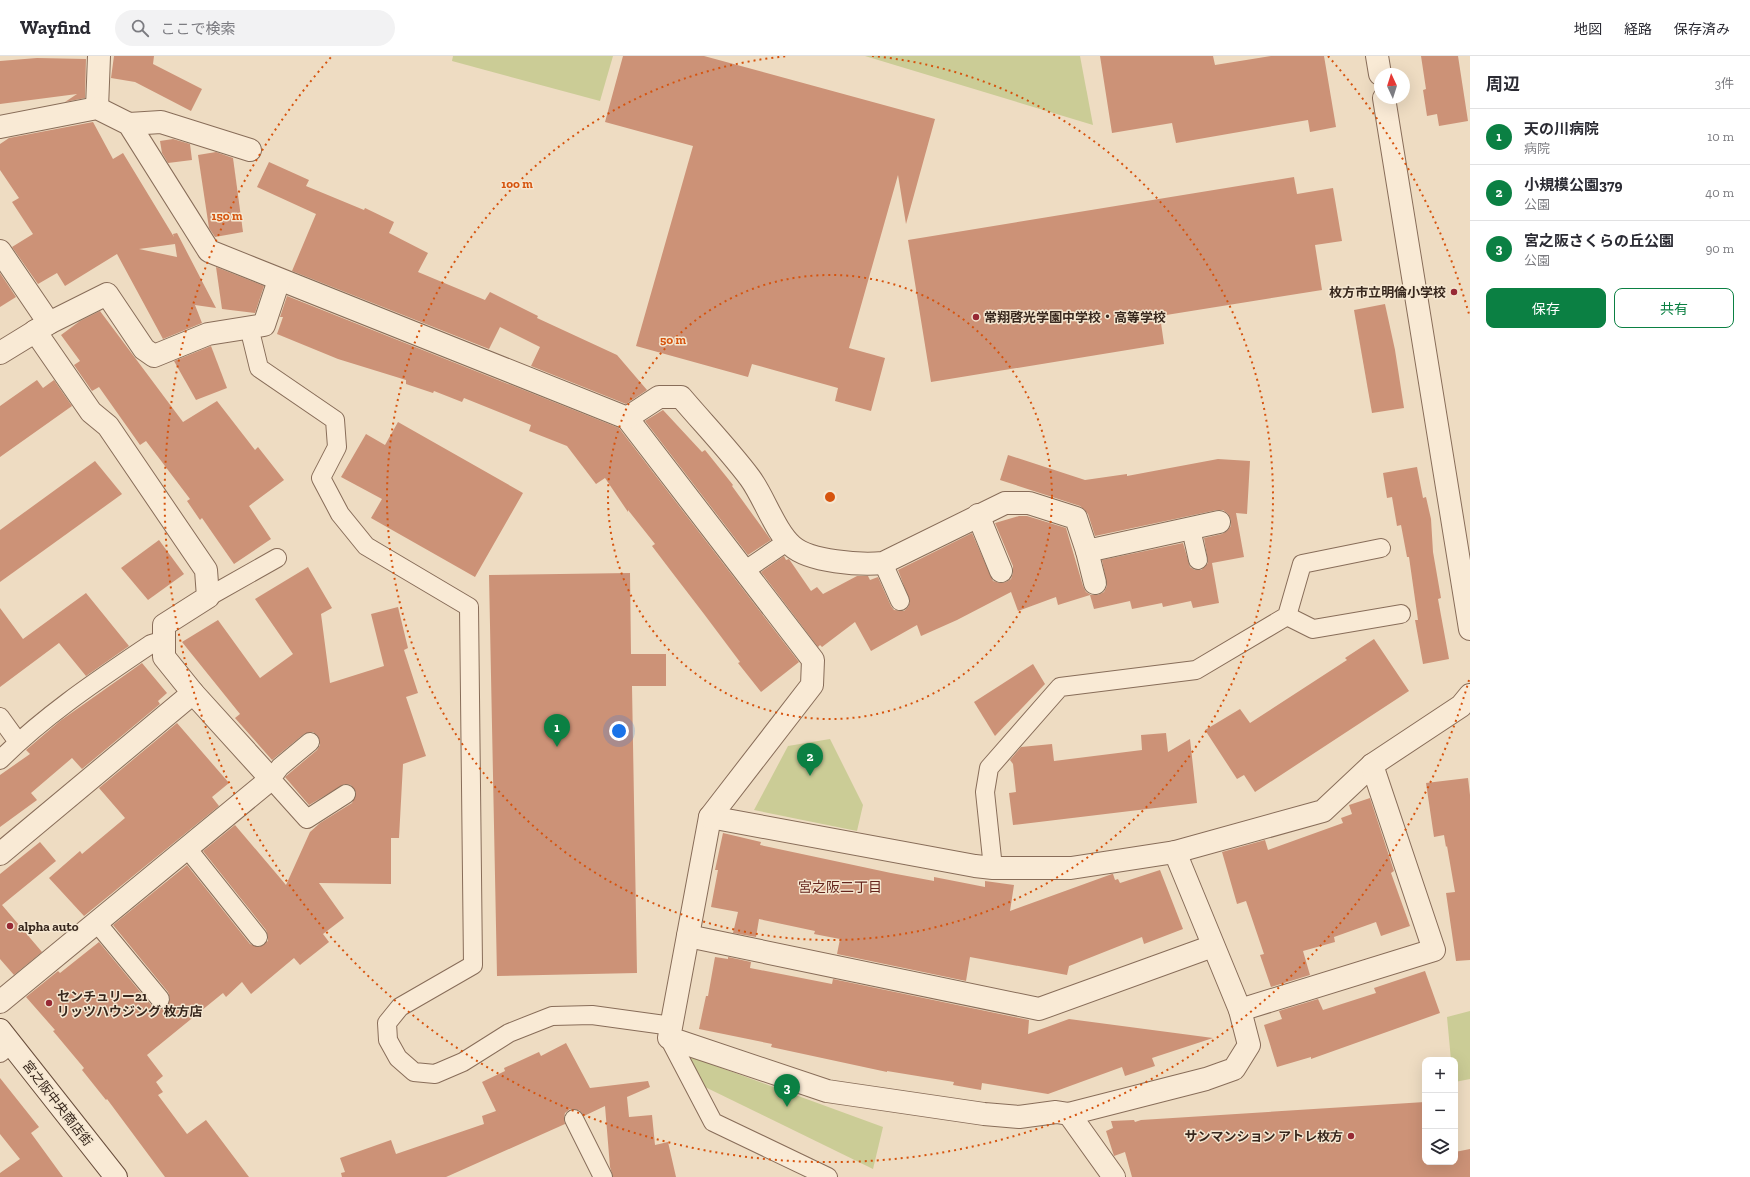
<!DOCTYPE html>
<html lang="ja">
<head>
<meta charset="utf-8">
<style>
	:root { --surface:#fff; --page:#f2f2f3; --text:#2b2b33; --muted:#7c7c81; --line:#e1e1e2; --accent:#0b8043 }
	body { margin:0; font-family:"Zilla Slab","Noto Sans JP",serif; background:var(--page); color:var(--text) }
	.controls { position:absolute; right:12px; bottom:12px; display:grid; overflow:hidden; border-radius:8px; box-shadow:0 4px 16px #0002 }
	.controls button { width:36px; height:36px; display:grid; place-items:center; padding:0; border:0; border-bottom:1px solid var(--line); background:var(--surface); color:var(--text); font:20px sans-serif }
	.compass { position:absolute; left:1374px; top:12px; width:36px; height:36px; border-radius:50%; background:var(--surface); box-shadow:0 4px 16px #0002; rotate:356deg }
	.you { position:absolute; left:619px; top:675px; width:14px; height:14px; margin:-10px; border:3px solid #fff; border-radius:50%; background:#1a73e8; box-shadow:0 0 0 6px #1a73e833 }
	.badge { display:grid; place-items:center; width:26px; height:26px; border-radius:50%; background:var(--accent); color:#fff; font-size:13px; font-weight:700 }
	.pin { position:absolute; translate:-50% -33px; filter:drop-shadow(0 1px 2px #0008) }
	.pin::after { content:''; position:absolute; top:21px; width:14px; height:12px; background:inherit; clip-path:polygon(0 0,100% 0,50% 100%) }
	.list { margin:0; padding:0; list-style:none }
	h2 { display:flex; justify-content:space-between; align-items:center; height:52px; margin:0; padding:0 16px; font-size:17px }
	h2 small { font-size:13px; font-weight:400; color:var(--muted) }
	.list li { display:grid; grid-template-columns:26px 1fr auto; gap:12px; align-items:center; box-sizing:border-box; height:56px; padding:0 16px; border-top:1px solid var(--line) }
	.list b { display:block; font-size:15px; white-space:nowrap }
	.list p { margin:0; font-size:13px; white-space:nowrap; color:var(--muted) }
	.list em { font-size:13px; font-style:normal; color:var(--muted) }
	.actions { display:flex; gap:8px; padding:12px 16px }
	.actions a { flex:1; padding:9px 0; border:1px solid var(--accent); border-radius:8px; text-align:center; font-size:14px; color:var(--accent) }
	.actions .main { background:var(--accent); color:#fff }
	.icon { flex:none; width:22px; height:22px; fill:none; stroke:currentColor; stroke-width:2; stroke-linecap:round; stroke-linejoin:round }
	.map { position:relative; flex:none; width:1470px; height:1121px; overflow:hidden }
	header { display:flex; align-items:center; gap:24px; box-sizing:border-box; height:56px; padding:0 20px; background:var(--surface); border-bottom:1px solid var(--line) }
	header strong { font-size:19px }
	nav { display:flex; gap:22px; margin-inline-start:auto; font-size:14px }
	.search { width:280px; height:36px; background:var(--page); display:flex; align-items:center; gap:10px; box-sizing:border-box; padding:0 14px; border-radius:22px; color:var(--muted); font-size:15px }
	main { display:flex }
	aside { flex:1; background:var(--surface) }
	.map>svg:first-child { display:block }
</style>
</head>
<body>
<header>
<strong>Wayfind</strong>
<div class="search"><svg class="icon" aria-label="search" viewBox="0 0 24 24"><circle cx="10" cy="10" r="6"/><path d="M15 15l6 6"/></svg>ここで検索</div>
<nav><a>地図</a><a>経路</a><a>保存済み</a></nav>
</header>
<main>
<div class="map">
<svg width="1470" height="1121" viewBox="0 0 1470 1121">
	<rect width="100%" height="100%" fill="#eedcc2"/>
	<g fill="#cbcc96">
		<path d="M453,0H613L600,45L452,5Z"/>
		<path d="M865,0H1080L1093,69Z"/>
		<path d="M830,683L863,749L857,775L754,754L788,690Z"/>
		<path d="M1470,955V1023L1455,1026V1004H1451L1447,961Z"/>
		<path d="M683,998L883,1071L873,1113L705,1031Z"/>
	</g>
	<g fill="#cc9277" fill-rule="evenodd">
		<path d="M114,0H154L153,8L202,33L191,55L135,26L111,22Z"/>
		<path d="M623,0H704L935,63L906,168L898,119L849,292L885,302L871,355L835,345L838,332L752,308L748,321L636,290L693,90L605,66Z"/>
		<path d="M1100,0H1213L1215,9L1271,0H1324L1336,71L1310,76L1308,64L1176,87L1172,67L1112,77Z"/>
		<path d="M1421,0H1458L1468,65L1439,70L1437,58L1427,60L1423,34L1426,33Z"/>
		<path d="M37,2L86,3L85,42L65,46L77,38L0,48V5Z"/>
		<path d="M93,66L113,103L123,97L174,181L173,178L177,177L216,252L195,249L202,267L163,283L117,198L65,230L57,217L38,228L12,191L33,178L12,146L19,142L0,114V88L9,82ZM175,188L177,201L139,193Z"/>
		<path d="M173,83L190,88L192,104L168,107L162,97L160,85Z"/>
		<path d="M216,96L233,102L243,176L215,181L209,172L198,99Z"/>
		<path d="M269,106L309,124L306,130L364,154L365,152L394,166L389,177L428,197L418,216L485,244L490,236L538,260L537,262L617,299L647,334L626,348L531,310L540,291L500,271L489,293L292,215L316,158L257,131Z"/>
		<path d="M1294,121L1297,138L1333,132L1342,185L1315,189L1322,234L1160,260L1164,288L931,326L908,184Z"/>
		<path d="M216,211L264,230L255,257L222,253Z"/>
		<path d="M0,217L16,241L0,251Z"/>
		<path d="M287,240L619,372L799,606L761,636L738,607L740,606L704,558L671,515L652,490L655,488L628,454V456L605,422L596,428L567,390L529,375L531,369L464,342L462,346L434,335L433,337L406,328V324L338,303L277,278L283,261H280Z"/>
		<path d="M1385,248L1395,294L1404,352L1372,357L1354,254Z"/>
		<path d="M100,255L183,366L217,345L255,394L258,391L284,424L249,450L271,483L234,508L202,462L200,464L187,445L190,443L146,385L140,389L99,331L92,335L74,309L80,305L61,279L80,265Z"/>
		<path d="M211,290L227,332L196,344L174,305Z"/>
		<path d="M37,324L43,332L54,324L72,350L0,401V350Z"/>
		<path d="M663,354L702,396L705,394L733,429L732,430L771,484L748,499L645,365Z"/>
		<path d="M398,366L523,437L475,521L371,462L382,443L341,421L366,378L385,389Z"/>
		<path d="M1008,399L1085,424L1127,418V420L1218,403L1250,405L1247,458L1236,457L1244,501L1212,507L1219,547L1193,552L1191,545L1163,551L1162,547L1132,553L1130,545L1094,553L1090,539L1058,549L1056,541L1018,555L1011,536L957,564L921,580L917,569L871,595L855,566L822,591L820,589L818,591L761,516L784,500L786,504L789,503L811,535L817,531L823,538L857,520H868L870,524L878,521L891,550L894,554L904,555L908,551L910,546L898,514L972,477L993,525L1000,527L1006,526L1011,523L1013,517V510L995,467L1019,460H1027L1066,472L1083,530L1086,536L1091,539H1098L1104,536L1107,530L1102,504L1183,487L1190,511L1195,514H1201L1208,507L1204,482L1222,478L1227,475L1231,470V464L1228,458L1223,454H1217L1095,480L1088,458L1080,450L1000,424Z"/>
		<path d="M95,405L122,438L0,526V474Z"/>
		<path d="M1417,411L1423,442L1426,441L1431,463L1433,496L1441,542L1438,543L1449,603L1423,608L1415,564H1418L1409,501H1407L1401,469L1397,470L1392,441L1387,442L1383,417Z"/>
		<path d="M159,484L184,518L148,544L121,512Z"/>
		<path d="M308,511L332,552L321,558L330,627L384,610L371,558L398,551L408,592L404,594L418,637L406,641L426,700L403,708L399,782H391V828L319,827L344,862L323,878L329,886L300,909L294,902L251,938L242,926L226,941L223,937L147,999L163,1020L156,1026L163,1036L158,1039L187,1078L206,1064L249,1121H165L107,1043L106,1044L82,1014L84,1012L53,975L55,974L26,941L58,915L60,917L99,886L152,950L161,953L167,951L170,942L168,936L113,869L187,809L250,888L259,891L268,885V880L266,874L203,795L235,769L286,829L310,776L320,767L352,747L356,737L351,729L345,728L309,749L285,721L317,694L320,689L318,680L313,676L304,678L272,704L235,662L240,658L182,586L218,564L260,622L293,598L255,543Z"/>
		<path d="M630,517L631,598H666V630H632L637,917L497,920L489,519Z"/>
		<path d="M86,537L129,590L86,620L59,587L0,631V552L23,583Z"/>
		<path d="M1374,583L1409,635L1255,736L1244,719L1237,723L1205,674L1240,653L1250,667L1347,604L1345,602Z"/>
		<path d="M142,607L167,637L158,645L160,648L82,713L72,702L31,737L37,744L0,771V719L30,698L26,694L60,665Z"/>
		<path d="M1033,608L1045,628L995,680L974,646Z"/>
		<path d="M177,667L229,727L212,741L219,750L84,860L49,822L80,795L82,798L125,762L99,732Z"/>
		<path d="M1166,677L1168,696L1190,683L1197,747L1013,769L1009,737L1016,736L1013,708L1010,704L1021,691L1052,688L1054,705L1142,694L1141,679Z"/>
		<path d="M1468,722L1470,739V904L1456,905L1446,837L1455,836L1447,790L1446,791L1444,779L1434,781L1426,727Z"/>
		<path d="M1370,742L1394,815L1391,817L1410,870L1381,880L1376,866L1334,881L1335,886L1303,895L1310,919L1271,931L1260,899L1264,898L1246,845L1237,848L1222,796L1265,784L1268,794L1343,767L1341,762L1352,758L1349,749Z"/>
		<path d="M723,777L761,786L760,789L891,817L934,825V821L985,831V825L1014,829L1010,855L1112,818H1113L1115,824L1118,823L1120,827L1160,814L1183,873L1144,888L1142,881L1069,910L1067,919L970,901L966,925L837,898L840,883L814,878L815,875L759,863L756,881L733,877L738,856L711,851L718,814H715Z"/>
		<path d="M40,786L56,805L2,849L42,896L14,919L0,903V818Z"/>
		<path d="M715,901L728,903V901L751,906L750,912L832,928L833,923L1029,964L1028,978L1069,963L1213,982L1152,1002L1155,1010L1125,1020L1122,1011L1048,1038L982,1027L981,1034L953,1029L954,1026L887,1015V1016L771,991L772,988L699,973L706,940H708Z"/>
		<path d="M1425,915L1440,957L1311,1003V1001L1277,1011L1264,969L1282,963L1279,955L1318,943L1323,954L1376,937L1374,932Z"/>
		<path d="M566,987L590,1032L648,1025L650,1031L627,1041L629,1061L652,1059L655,1089L668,1086L676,1121H613L610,1111L605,1050L584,1060L579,1054L570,1053L565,1057L564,1062L565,1068L446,1121H342L341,1117L345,1116L340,1102L391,1084L396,1098L484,1068L482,1060L496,1055L482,1026L505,1015L504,1012L539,996L541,1000Z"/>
		<path d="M0,1022L39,1071L31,1077L63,1121H0V1117L20,1103L0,1078Z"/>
		<path d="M1425,1046V1106H1455V1096L1470,1093V1121H1132L1125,1096L1114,1100L1106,1075L1113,1072L1111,1065L1134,1064L1135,1066L1141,1064Z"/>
	</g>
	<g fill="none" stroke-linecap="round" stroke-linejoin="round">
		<g stroke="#886d59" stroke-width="20">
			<g id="lane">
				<path d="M249,271L259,312L335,364L337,391L321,422L340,458L366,490L469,551L473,909L400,951L387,967L388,984L398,1002L414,1016L435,1018L463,1006L509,977L552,960L592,959L672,970"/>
				<path d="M1191,473L1198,504"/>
				<path d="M883,507L900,545"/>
				<path d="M744,515L788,485"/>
				<path d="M208,541L277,502"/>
				<path d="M1287,560L1313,573L1401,558"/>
				<path d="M0,661L18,686"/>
				<path d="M310,686L280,711L271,723L307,763L346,738"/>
				<path d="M0,704C45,659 98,624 151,588L164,584"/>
				<path d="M187,792L258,881"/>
				<path d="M993,812L985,736L989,712L1060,631L1196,614L1287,560L1302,508L1381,492"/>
				<path d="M97,867L160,943"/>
				<path d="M669,982L713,1066L828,1121"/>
				<path d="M0,997L11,988"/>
				<path d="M574,1063L603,1121"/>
			</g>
		</g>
		<g stroke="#886d59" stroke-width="24">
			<g id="street">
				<path d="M1377,0L1380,18"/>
				<path d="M1384,42L1470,573"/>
				<path d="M97,52L99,0"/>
				<path d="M129,68L161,66L250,94"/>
				<path d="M0,71L97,52L129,68L209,195L627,362L813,604L812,629L710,761L669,982L827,1035L984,1058L1019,1061L1056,1056L1069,1058L1206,1023L1234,1013L1249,989L1240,954L1175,796"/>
				<path d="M0,195L49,267"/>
				<path d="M0,297L49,267L107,238L144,293L154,300L208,278L264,269L279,224"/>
				<path d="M627,362L659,341H681C704,368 729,394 750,422C764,441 775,475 792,490C810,506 860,509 883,507L1005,447H1029L1076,462L1087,495L1219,466"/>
				<path d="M978,459L1001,515"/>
				<path d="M1087,495L1095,527"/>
				<path d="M710,761L975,810L993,812H1071L1175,796L1323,755L1372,709L1461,650L1470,639"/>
				<path d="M0,798L193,637"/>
				<path d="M688,880L1039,953L1213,890"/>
				<path d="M0,946L271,723L193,637L164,601V569L208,541L206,514L108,370L91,356L35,275"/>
				<path d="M1240,954L1434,894L1372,709"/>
				<path d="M1069,1058L1114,1121"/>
			</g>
		</g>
		<g stroke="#694e3c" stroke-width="24">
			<path id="secondary" d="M0,974L116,1121"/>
		</g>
		<use href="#lane" stroke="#f9ead5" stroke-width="18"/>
		<use href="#street" stroke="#f9ead5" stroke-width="22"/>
		<use href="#secondary" stroke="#f9ead5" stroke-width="22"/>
	</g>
	<g fill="none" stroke="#d6540e" stroke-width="2" stroke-dasharray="2 4">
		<circle cx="830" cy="441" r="222"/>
		<path d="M872 0A443 443 0 1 1 788 0"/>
		<path d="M1469 624A665 665 0 1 1 332 0M1328 0A665 665 0 0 1 1469 258"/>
	</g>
	<g fill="#972935" stroke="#f5e7d1" stroke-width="1.5">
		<circle cx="1454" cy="236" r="4"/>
		<circle cx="976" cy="261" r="4"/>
		<circle cx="10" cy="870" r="4"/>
		<circle cx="49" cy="947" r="4"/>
		<circle cx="1351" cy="1080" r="4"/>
	</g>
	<g text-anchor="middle" stroke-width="3" stroke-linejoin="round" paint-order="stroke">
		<g font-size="13" font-weight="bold" fill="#37271d" stroke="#f5e7d1" text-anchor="start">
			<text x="1446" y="241" text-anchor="end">枚方市立明倫小学校</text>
			<text x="984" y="266">常翔啓光学園中学校・高等学校</text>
			<text x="18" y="875">alpha auto</text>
			<text x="57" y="945">センチュリー21<tspan x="57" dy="15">リッツハウジング 枚方店</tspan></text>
			<text x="1343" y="1085" text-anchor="end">サンマンション アトレ枚方</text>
		</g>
		<g font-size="13" fill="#37271d" stroke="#f5e7d1">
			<text transform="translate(58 1047) rotate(52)" y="5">宮之阪中央商店街</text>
		</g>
		<g font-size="14" fill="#64241c" stroke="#f5e7d1">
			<text x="840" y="836">宮之阪二丁目</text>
		</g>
	</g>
	<circle cx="830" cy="441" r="6" fill="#d6540e" stroke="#f5e7d1" stroke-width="2"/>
	<g font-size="12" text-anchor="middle" font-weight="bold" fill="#d6540e" stroke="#f5e7d1" stroke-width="3" stroke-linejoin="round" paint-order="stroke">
		<text x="517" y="132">100 m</text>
		<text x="227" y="164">150 m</text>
		<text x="673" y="288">50 m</text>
	</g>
</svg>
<div class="controls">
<button>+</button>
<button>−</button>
<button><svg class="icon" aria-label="layers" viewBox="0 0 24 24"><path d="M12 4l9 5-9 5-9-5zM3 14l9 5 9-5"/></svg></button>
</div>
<svg class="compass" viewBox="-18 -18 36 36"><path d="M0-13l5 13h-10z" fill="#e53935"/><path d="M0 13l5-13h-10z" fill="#7c7c81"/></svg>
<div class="you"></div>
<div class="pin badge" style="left:557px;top:691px">1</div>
<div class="pin badge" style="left:810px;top:720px">2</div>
<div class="pin badge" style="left:787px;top:1051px">3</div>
</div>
<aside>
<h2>周辺<small>3件</small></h2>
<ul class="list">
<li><span class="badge">1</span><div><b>天の川病院</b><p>病院</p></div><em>10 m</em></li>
<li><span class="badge">2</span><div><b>小規模公園379</b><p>公園</p></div><em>40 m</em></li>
<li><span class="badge">3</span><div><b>宮之阪さくらの丘公園</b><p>公園</p></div><em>90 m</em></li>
</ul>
<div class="actions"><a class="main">保存</a><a>共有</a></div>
</aside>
</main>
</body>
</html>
